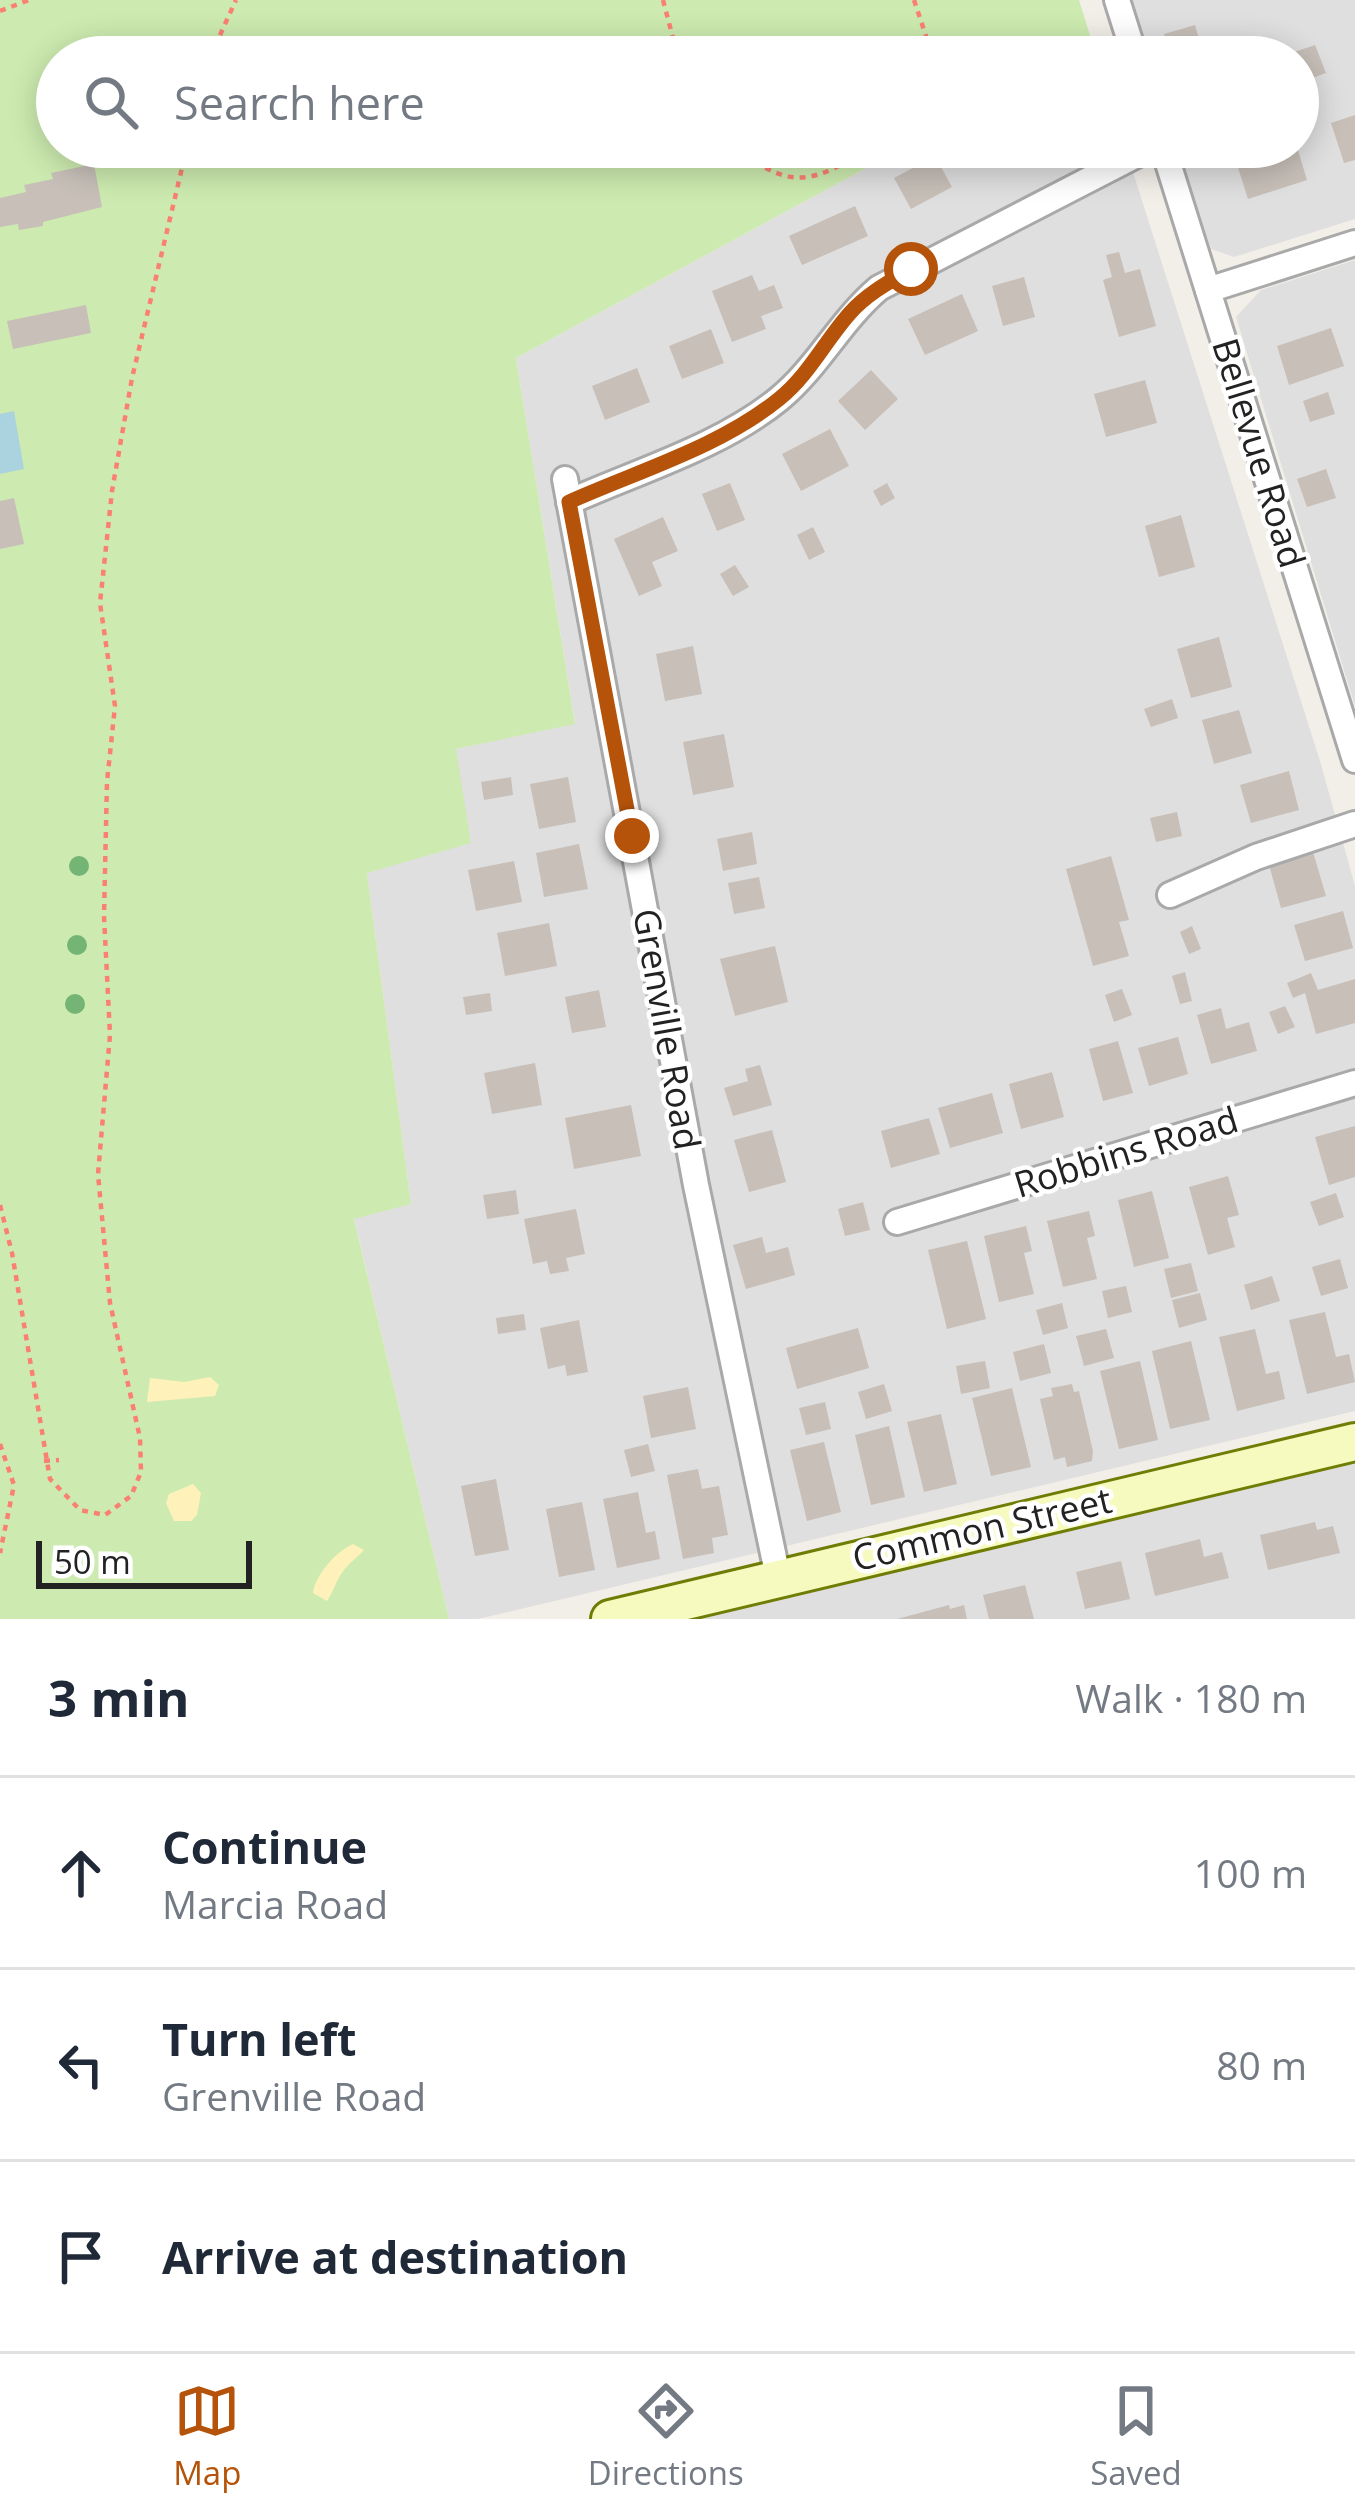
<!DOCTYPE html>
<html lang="en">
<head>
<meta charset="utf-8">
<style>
	:root { --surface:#fff; --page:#f6f6f7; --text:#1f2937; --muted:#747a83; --line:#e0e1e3; --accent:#b45309 }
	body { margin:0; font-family:"Open Sans",sans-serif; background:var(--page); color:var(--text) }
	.scale { position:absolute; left:36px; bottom:30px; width:216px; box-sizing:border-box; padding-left:12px; border:6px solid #222; border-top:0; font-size:33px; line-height:42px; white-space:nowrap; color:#222; -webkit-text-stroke:9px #fff; paint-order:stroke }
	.stop { position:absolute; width:36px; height:36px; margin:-27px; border:9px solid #b45309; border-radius:50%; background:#fff }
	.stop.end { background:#b45309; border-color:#fff; box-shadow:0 3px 12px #0008 }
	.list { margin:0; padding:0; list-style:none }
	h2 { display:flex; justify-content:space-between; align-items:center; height:156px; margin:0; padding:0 48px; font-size:51px }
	h2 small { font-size:39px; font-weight:400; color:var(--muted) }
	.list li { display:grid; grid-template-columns:78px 1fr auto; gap:36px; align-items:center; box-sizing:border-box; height:192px; padding:0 48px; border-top:3px solid var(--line) }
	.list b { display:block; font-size:45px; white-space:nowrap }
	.list p { margin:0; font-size:39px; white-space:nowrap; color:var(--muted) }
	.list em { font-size:39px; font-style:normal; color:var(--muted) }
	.icon { flex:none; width:66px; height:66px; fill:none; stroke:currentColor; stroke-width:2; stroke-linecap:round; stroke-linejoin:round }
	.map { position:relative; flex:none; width:1355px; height:1619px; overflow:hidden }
	.search { position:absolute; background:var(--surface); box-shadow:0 6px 30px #0003; left:36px; right:36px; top:36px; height:132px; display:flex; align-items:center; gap:30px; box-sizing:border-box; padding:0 42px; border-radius:66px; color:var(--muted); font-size:45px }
	.sheet { height:732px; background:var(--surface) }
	nav { display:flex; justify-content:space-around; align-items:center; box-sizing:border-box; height:168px; border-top:3px solid var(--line); background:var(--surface); font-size:33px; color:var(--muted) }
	nav a { display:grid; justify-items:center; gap:6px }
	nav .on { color:var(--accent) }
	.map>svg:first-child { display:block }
</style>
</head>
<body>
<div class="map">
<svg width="1355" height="1619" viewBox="0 0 1355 1619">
	<rect width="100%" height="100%" fill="#f2efe9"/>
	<g fill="#e0dfdf">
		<path d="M1130,0H1355V219L1234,257L1211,249L1176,147H1298V57H1148Z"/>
		<path d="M905,147H1125L1320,761L1355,886V1411L478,1619H449L354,1218L411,1204L367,873L456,749L575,723L516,358Z"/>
		<path d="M1355,260V706L1236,317L1261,290Z"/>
		<path d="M1355,1458V1619H700L1287,1472Z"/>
	</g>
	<path fill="#cdebb0" d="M0,0H1079L1093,45L1071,57H57V147H905L516,358L575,724L456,749L471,843L367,873L411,1204L354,1219L449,1619H0Z"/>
	<g fill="#fff1ba">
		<path d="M210,1377L219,1385L215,1396L147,1402L150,1378L184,1382Z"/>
		<path d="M193,1484L201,1493L197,1515L191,1521H174L166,1503L169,1494Z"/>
		<path d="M353,1544L364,1550C358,1557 350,1562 344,1570C336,1580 334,1591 327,1601L313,1593C315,1576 336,1551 353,1544Z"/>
	</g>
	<path fill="#aad3df" d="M14,411L24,469L0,474V414Z"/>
	<g fill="#c7bfb8">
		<path d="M1195,25L1204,56L1171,57L1164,34Z"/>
		<path d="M1315,45L1326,73L1298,83V57L1282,56Z"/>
		<path d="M1355,115V160L1344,163L1331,123Z"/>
		<path d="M1247,147H1297L1307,180L1248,199L1233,152Z"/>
		<path d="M935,156L952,187L911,209L894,178Z"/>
		<path d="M94,164L102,207L43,222V226L19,230L18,224L0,227V198L26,192L24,185L53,179L51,173Z"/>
		<path d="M855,206L868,236L802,265L789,236Z"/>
		<path d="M1119,252L1125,273L1140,269L1156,326L1119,337L1103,280L1112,277L1106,255Z"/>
		<path d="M752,275L759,291L774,285L783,308L761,316L766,329L732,342L712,291Z"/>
		<path d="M1024,277L1035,317L1003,326L992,286Z"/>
		<path d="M962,294L978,331L925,355L908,319Z"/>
		<path d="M86,305L91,333L13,349L7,321Z"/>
		<path d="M1331,328L1344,366L1289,385L1277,346Z"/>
		<path d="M711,329L724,363L682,379L669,346Z"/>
		<path d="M637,368L650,402L605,420L592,386Z"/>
		<path d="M871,370L898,399L865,430L838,401Z"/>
		<path d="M1145,380L1157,423L1106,437L1094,394Z"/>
		<path d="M1328,392L1335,414L1310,422L1303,401Z"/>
		<path d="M830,429L849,466L801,491L782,454Z"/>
		<path d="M1326,469L1336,498L1307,507L1297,479Z"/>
		<path d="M730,483L745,520L717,531L702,494Z"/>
		<path d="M887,483L895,498L881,506L873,491Z"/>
		<path d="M14,498L24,544L0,549V501Z"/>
		<path d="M1181,515L1195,567L1159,577L1145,526Z"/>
		<path d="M663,517L678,551L652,562L662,586L639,596L614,539Z"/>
		<path d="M813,527L825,552L809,560L797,535Z"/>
		<path d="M735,565L749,587L733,596L720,574Z"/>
		<path d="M1219,637L1232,687L1191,698L1177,649Z"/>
		<path d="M693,646L702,694L665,701L656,654Z"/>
		<path d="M1172,699L1178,718L1151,727L1144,709Z"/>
		<path d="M1239,710L1252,753L1214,764L1202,720Z"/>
		<path d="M724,734L734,787L693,795L683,742Z"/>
		<path d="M1289,771L1299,810L1251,823L1240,785Z"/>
		<path d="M511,777L513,795L484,800L481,782Z"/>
		<path d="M568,777L576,822L539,829L530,784Z"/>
		<path d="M1177,812L1182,836L1156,842L1150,818Z"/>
		<path d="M752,832L757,864L723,871L717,839Z"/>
		<path d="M579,844L588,889L544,897L536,853Z"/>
		<path d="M1313,852L1326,896L1281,908L1269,865Z"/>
		<path d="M1111,856L1129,920L1119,922L1129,956L1093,966L1066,869Z"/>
		<path d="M514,861L522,902L476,911L468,870Z"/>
		<path d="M759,877L765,908L734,914L728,883Z"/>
		<path d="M1343,911L1353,948L1305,961L1294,925Z"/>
		<path d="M549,923L557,966L505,976L497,933Z"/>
		<path d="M1192,926L1201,949L1189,954L1180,932Z"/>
		<path d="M775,946L788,1002L735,1016L720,959Z"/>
		<path d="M1185,972L1192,1001L1180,1004L1172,976Z"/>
		<path d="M1311,973L1318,990L1355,979V1023L1316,1034L1305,993L1293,998L1287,983Z"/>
		<path d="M1122,989L1132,1015L1114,1022L1105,995Z"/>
		<path d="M599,990L606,1027L572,1033L565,997Z"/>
		<path d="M490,993L492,1011L466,1015L463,997Z"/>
		<path d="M1285,1006L1295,1027L1278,1034L1269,1012Z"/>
		<path d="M1221,1008L1226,1029L1249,1022L1257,1051L1211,1064L1197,1015Z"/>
		<path d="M1178,1037L1188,1074L1149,1086L1138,1048Z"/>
		<path d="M1118,1041L1133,1093L1103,1101L1089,1049Z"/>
		<path d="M535,1063L542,1105L492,1114L484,1073Z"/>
		<path d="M760,1065L772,1105L733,1116L724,1088L748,1081L745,1069Z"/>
		<path d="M1052,1072L1064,1117L1021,1129L1009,1084Z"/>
		<path d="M992,1093L1003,1133L950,1148L938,1108Z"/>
		<path d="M631,1105L641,1156L574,1169L565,1118Z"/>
		<path d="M929,1118L940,1154L891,1168L881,1131Z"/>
		<path d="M1355,1126V1177L1329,1185L1315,1137Z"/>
		<path d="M772,1130L786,1182L749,1192L734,1140Z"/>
		<path d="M1228,1176L1239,1215L1227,1218L1235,1247L1208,1255L1189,1187Z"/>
		<path d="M516,1190L519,1214L487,1219L483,1195Z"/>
		<path d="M1152,1191L1169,1258L1134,1267L1118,1200Z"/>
		<path d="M1336,1193L1344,1217L1319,1226L1310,1202Z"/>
		<path d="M863,1202L870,1230L845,1236L838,1209Z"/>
		<path d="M576,1209L585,1254L566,1258L569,1271L550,1274L547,1261L533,1264L524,1219Z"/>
		<path d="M1089,1211L1095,1236L1087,1238L1097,1279L1063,1287L1047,1221Z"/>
		<path d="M1026,1226L1032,1251L1024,1253L1034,1294L999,1302L984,1236Z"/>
		<path d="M762,1237L766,1253L788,1247L795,1275L746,1289L733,1245Z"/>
		<path d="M967,1241L986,1319L947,1329L928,1250Z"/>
		<path d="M1340,1259L1348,1288L1321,1296L1312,1267Z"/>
		<path d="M1191,1263L1198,1291L1171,1298L1164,1269Z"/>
		<path d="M1272,1276L1280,1301L1251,1310L1244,1285Z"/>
		<path d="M1126,1286L1132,1312L1108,1318L1102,1291Z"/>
		<path d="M1200,1293L1207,1320L1179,1328L1172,1300Z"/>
		<path d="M1062,1303L1068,1328L1043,1335L1036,1310Z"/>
		<path d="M1325,1312L1336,1357L1349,1354L1355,1382L1307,1394L1289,1320Z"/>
		<path d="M524,1314L526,1330L498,1334L496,1318Z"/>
		<path d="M579,1320L588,1372L567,1376L565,1365L548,1369L540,1328Z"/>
		<path d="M858,1328L869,1368L797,1389L786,1348Z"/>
		<path d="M1106,1329L1114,1358L1084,1366L1076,1336Z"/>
		<path d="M1255,1329L1266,1374L1279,1371L1285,1399L1237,1411L1219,1337Z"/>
		<path d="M1191,1341L1210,1420L1170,1429L1152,1351Z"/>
		<path d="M1044,1344L1051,1373L1020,1381L1013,1352Z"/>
		<path d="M985,1361L990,1388L961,1394L956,1366Z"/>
		<path d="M1140,1361L1158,1440L1119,1449L1100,1371Z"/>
		<path d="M884,1384L892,1411L866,1419L858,1392Z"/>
		<path d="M1072,1384L1074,1392L1079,1391L1093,1451L1092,1461L1067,1467L1065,1457L1054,1460L1040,1399L1053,1396L1051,1388Z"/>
		<path d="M688,1387L696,1429L651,1438L643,1396Z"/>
		<path d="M1012,1388L1031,1467L991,1476L972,1398Z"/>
		<path d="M825,1402L831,1429L806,1435L799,1408Z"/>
		<path d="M941,1414L957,1484L924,1492L907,1422Z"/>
		<path d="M889,1426L905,1497L871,1505L855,1435Z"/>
		<path d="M824,1442L841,1512L807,1521L790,1450Z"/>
		<path d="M648,1444L655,1471L631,1477L624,1450Z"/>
		<path d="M698,1469L702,1489L719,1486L728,1535L712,1538L714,1553L683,1559L667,1475Z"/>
		<path d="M496,1479L509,1550L475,1556L461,1486Z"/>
		<path d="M638,1492L646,1533L655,1531L660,1559L617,1568L603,1499Z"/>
		<path d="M582,1502L595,1570L559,1577L546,1509Z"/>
		<path d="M1315,1522L1317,1530L1333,1526L1340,1553L1268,1570L1260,1535Z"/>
		<path d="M1200,1539L1204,1557L1222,1552L1229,1578L1155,1596L1145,1553Z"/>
		<path d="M1121,1561L1130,1599L1085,1609L1076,1572Z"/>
		<path d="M1025,1585L1034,1619H989L983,1595Z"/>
		<path d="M949,1605L950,1609L964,1605L967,1619H897Z"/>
	</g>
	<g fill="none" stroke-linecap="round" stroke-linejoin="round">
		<g stroke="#a9a9a9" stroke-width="30">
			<g id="street">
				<path d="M1117,0L1135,57"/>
				<path d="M1163,147L1355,760"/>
				<path d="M1208,290L1355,243"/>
				<path d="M565,479L696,1185L778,1577"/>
				<path d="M569,502C638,471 720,447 779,399C818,367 840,321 879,288L1152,147"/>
				<path d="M1170,895L1256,857L1355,824"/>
				<path d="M897,1222L1355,1083"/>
			</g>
		</g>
		<g stroke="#707d05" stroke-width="42">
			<path id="secondary" d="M610,1619L1355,1442"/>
		</g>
		<g stroke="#fa8072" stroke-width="4.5" stroke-dasharray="6 6" stroke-linecap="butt">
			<path d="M663,0L678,57"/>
			<path d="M914,0L933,57"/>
			<path d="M0,11L29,0"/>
			<path d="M210,57L236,0"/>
			<path d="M736,147C793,194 814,181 873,147"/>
			<path d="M0,1205L12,1253L50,1479L80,1510L105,1515L131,1496L141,1472L140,1438L110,1303L98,1174L110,1035L104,916L107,782L115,706L100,603L112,491L132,378L187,147"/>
			<path d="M0,1444L14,1485L0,1553"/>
			<path d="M44,1461L59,1460"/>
		</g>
		<use href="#street" stroke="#fff" stroke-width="24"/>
		<use href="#secondary" stroke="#f7fabf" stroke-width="36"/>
	</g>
	<g fill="#74b475">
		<circle cx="79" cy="866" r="10"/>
		<circle cx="77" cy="945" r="10"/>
		<circle cx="75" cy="1004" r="10"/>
	</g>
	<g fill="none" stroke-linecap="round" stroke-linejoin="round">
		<path stroke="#b45309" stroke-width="15" d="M632,836L569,502C638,471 720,447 779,399C809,375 825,341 850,313C867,294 889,282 911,269"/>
	</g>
	<g text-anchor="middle" stroke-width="9" stroke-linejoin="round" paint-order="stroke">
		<g font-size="36" fill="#222" stroke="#fff">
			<text transform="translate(1259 453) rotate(73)" y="13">Bellevue Road</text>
			<text transform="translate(667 1029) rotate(80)" y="13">Grenville Road</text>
			<text transform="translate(1126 1152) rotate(-17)" y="13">Robbins Road</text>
			<text transform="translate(982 1529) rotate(-13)" y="13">Common Street</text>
		</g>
	</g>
</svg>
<div class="scale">50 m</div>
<div class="stop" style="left:911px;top:269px"></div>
<div class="stop end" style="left:632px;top:836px"></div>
<div class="search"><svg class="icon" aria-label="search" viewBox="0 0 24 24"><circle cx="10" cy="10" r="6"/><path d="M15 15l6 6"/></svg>Search here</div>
</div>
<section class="sheet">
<h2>3 min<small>Walk · 180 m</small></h2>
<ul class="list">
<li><svg class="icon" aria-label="ahead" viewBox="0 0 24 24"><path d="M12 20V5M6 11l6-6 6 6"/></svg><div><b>Continue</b><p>Marcia Road</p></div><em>100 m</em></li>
<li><svg class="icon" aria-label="left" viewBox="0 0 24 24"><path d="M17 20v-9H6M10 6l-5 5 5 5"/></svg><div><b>Turn left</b><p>Grenville Road</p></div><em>80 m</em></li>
<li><svg class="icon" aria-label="arrive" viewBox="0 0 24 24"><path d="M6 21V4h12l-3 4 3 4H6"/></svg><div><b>Arrive at destination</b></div></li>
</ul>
</section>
<nav>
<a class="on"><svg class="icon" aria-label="map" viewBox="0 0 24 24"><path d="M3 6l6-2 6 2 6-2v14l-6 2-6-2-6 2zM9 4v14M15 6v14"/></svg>Map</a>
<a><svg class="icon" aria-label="directions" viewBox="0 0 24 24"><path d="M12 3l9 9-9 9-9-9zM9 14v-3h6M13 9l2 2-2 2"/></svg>Directions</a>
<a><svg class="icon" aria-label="saved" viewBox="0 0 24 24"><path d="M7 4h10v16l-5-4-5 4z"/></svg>Saved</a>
</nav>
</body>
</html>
